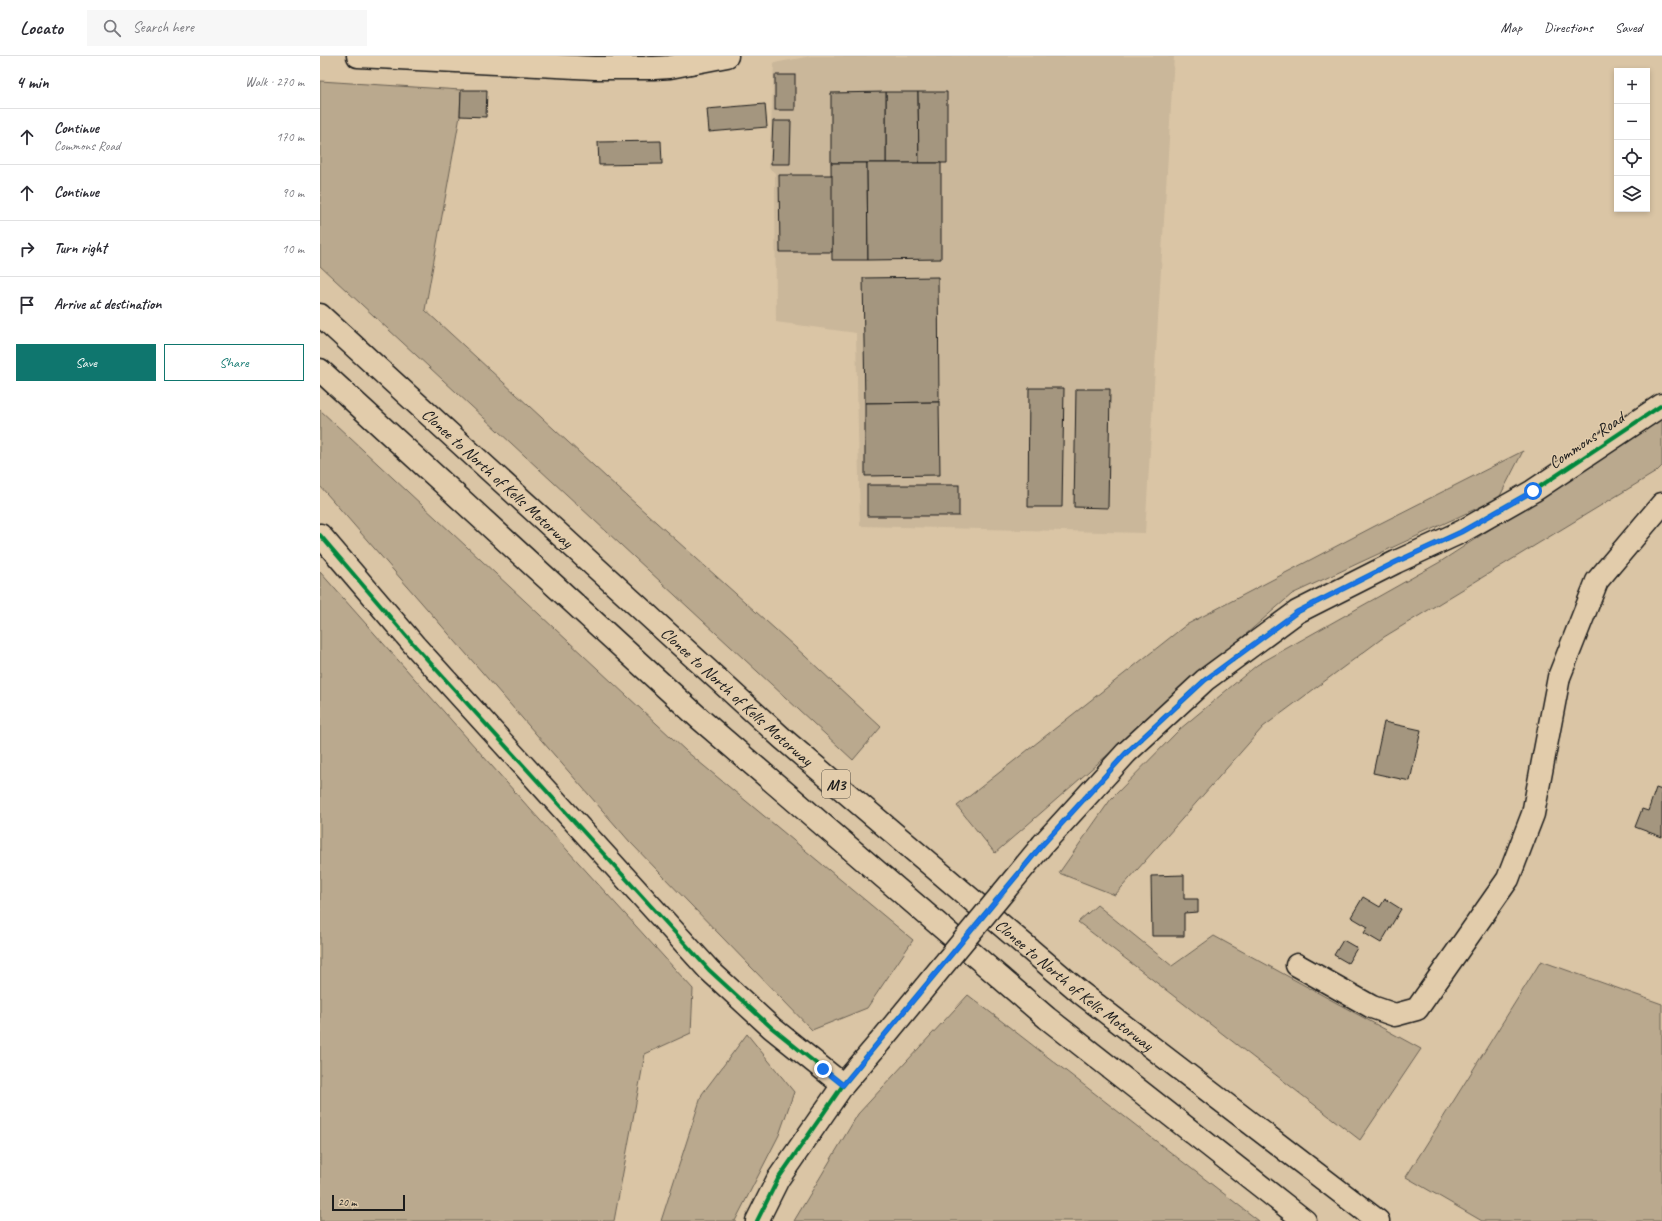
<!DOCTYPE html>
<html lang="en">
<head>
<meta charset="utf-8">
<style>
	:root { --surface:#fff; --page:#f7f7f7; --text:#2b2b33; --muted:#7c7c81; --line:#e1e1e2; --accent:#0f766e }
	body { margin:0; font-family:Caveat,sans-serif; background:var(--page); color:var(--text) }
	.controls { position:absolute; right:12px; top:12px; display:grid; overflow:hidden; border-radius:0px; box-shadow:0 2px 6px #0003 }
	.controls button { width:36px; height:36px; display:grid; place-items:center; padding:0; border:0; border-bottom:1px solid var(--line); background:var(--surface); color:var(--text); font:20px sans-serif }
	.scale { position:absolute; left:12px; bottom:10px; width:73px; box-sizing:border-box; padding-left:4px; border:2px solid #1c1c1c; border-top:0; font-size:11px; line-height:14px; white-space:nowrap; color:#1c1c1c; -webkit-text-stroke:3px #e2ccab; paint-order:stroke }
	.stop { position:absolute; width:12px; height:12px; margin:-9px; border:3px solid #1a73e8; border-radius:50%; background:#fff }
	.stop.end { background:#1a73e8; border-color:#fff; box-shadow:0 1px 4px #0008 }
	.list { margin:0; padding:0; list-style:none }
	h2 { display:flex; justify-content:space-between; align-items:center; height:52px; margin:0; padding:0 16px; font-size:17px }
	h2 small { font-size:13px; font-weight:400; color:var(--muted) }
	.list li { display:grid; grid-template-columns:26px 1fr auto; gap:12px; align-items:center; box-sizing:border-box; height:56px; padding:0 16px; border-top:1px solid var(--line) }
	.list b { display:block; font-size:15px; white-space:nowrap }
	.list p { margin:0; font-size:13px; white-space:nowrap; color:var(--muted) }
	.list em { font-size:13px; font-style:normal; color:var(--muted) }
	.actions { display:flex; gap:8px; padding:12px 16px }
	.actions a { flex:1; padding:9px 0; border:1px solid var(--accent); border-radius:0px; text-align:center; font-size:14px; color:var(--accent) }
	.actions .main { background:var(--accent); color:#fff }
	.icon { flex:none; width:22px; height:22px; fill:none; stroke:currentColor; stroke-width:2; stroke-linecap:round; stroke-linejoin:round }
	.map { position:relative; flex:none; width:1342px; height:1165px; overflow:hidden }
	header { display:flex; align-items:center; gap:24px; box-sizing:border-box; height:56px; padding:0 20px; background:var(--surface); border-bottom:1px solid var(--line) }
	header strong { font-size:19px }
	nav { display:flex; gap:22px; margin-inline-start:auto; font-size:14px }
	.search { width:280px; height:36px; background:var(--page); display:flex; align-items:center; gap:10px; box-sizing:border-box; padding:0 14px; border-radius:0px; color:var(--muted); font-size:15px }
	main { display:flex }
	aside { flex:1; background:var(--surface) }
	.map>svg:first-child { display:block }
</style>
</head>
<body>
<header>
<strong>Locato</strong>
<div class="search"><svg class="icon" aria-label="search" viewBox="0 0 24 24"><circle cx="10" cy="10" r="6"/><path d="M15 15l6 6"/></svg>Search here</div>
<nav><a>Map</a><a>Directions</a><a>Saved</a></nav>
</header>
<main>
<aside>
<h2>4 min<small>Walk · 270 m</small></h2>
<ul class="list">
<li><svg class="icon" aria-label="ahead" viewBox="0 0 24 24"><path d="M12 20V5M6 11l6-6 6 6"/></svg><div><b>Continue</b><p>Commons Road</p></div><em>170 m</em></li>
<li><svg class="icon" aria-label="ahead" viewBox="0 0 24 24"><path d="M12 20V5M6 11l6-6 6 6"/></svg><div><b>Continue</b></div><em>90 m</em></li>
<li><svg class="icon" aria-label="right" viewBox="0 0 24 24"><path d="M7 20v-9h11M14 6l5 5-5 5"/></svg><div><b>Turn right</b></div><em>10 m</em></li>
<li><svg class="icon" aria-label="arrive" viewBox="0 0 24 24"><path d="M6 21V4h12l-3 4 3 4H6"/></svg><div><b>Arrive at destination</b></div></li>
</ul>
<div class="actions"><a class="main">Save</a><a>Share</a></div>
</aside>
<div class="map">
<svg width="1342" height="1165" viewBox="0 0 1342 1165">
	<rect width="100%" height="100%" fill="#dac5a5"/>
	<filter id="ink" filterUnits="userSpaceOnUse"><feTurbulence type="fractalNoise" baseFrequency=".025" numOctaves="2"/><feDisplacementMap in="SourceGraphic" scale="8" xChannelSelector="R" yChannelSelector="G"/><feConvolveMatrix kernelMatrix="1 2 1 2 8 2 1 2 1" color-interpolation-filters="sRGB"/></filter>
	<g filter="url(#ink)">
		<path fill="#cab79a" d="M491,0H854L825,477L540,470L536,277L456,266L455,117L449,112L454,7Z"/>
		<g fill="#baa98e" stroke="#6b6255">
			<path d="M0,25L141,34L140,60L105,254L287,422L485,600L561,671L533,704L0,210Z"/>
			<path d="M0,354L366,695L593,884L547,952L492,974L310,786L0,430Z"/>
			<path d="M1342,361V410L1336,416L1064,581L943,671L795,839L739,817L791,743L860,673L937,609L1120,506Z"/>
			<path d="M1203,395L1179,442L972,538L675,797L637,750L866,569L1053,471Z"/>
			<path d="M0,516L210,753L373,933L371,977L325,998L294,1165H0Z"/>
			<path d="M777,849L852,910L894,880L1101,993L1040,1084L758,866Z"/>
			<path d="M1221,905L1342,948V1165H1162L1086,1121Z"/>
			<path d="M648,939L939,1165H474L538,1058Z"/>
			<path d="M427,978L474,1036L459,1079L415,1165H341L382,1038Z"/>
		</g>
		<g fill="#a4967f" stroke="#1c1c1c">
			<rect x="455" y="19" width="20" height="35"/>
			<path d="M141,34H167L166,61L140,60Z"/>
			<path d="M566,36H598L599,107H566Z"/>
			<path d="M566,36V107H511V37Z"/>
			<path d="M598,36H627V107H599Z"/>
			<path d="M445,48L447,71L389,76L387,53Z"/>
			<path d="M453,65H471L470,108H451Z"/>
			<path d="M341,85L342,108L279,109L278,86Z"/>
			<path d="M511,107H547L548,204H512Z"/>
			<path d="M547,107H621V203L548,204Z"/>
			<path d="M459,119H512V196H460Z"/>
			<path d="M618,221L619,346L545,347L543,222Z"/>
			<path d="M709,332H744L742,451H708Z"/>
			<path d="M756,333H790L788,452L754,451Z"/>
			<path d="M619,346L620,419L545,420V347Z"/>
			<rect x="547" y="429" width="92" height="31"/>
			<path d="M1064,666L1101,674L1090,725L1053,717Z"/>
			<path d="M1336,732L1342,734V781L1315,771L1322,753L1328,755Z"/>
			<path d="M864,819V843H878V856L864,857V880H832L831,820Z"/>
			<path d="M1043,841L1060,851L1065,843L1081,853L1061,887L1044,877L1048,871L1031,861Z"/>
			<path d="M1023,884L1037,892L1028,907L1014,899Z"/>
		</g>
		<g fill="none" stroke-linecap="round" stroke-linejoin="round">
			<g stroke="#1c1c1c" stroke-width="25">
				<g id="street">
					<path d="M38,0L275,12H334L350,11L407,0"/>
					<path d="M0,479L95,590L389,914L452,972L523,1029"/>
					<path d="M977,909L1052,951L1075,959L1097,953L1188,823L1213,758L1239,621L1277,525L1342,448"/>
				</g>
			</g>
			<g stroke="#1c1c1c" stroke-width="25">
				<g id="secondary">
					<path d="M723,788L806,697L885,624L977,556L1076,506L1141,476L1213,435L1342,349"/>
					<path d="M437,1165L458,1123L523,1029L559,987"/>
				</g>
			</g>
			<g stroke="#1c1c1c" stroke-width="25">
				<g id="highway">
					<path id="s1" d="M0,259L462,682L761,937L1058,1165"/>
					<path d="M0,314L380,663L727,962L985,1165"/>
				</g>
			</g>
			<use href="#street" stroke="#e2ccab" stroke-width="22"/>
			<use href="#secondary" stroke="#e2ccab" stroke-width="22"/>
			<use href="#highway" stroke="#e2ccab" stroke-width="22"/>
			<g stroke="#1c1c1c" stroke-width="25" stroke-linecap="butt">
				<path id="secondary-bridge" d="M559,987L723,788"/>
			</g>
			<use href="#secondary-bridge" stroke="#e2ccab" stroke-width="22"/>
			<g stroke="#e2ccab" stroke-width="6">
				<g id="cycleway">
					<path d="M0,479L95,590L389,914L452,972L523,1029"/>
					<path d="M437,1165L458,1123L523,1029L723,788L806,697L885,624L977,556L1076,506L1141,476L1213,435L1342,349"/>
				</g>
			</g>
			<use href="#cycleway" stroke="#00873e" stroke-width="4"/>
		</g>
	</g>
	<g fill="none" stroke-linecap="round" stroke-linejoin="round" filter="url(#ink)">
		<path stroke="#1a73e8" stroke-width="5" d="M503,1013L523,1029L723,788L806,697L885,624L977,556L1076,506L1141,476L1213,435"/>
	</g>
	<g text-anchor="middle" stroke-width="3" stroke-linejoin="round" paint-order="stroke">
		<rect fill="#e2ccab" stroke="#575147" stroke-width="1" x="502" y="714" width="28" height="28" rx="3"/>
		<g font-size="16" font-weight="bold" fill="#1c1c1c">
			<text x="516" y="734">M3</text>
		</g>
		<g font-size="17" fill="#1c1c1c" stroke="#e2ccab">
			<text transform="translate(1266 384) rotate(-34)" y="6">Commons Road</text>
			<text dy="6" stroke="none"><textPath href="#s1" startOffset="241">Clonee to North of Kells Motorway</textPath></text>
			<text dy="6" stroke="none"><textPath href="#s1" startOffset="565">Clonee to North of Kells Motorway</textPath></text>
			<text dy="6" stroke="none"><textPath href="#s1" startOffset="1009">Clonee to North of Kells Motorway</textPath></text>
		</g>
	</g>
</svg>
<div class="controls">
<button>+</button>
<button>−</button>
<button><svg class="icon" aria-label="locate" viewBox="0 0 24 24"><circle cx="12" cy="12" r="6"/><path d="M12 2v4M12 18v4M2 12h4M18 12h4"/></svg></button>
<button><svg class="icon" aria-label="layers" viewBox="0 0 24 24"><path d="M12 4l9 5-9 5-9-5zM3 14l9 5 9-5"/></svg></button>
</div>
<div class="scale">20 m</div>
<div class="stop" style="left:1213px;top:435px"></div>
<div class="stop end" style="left:503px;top:1013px"></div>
</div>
</main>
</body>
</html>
